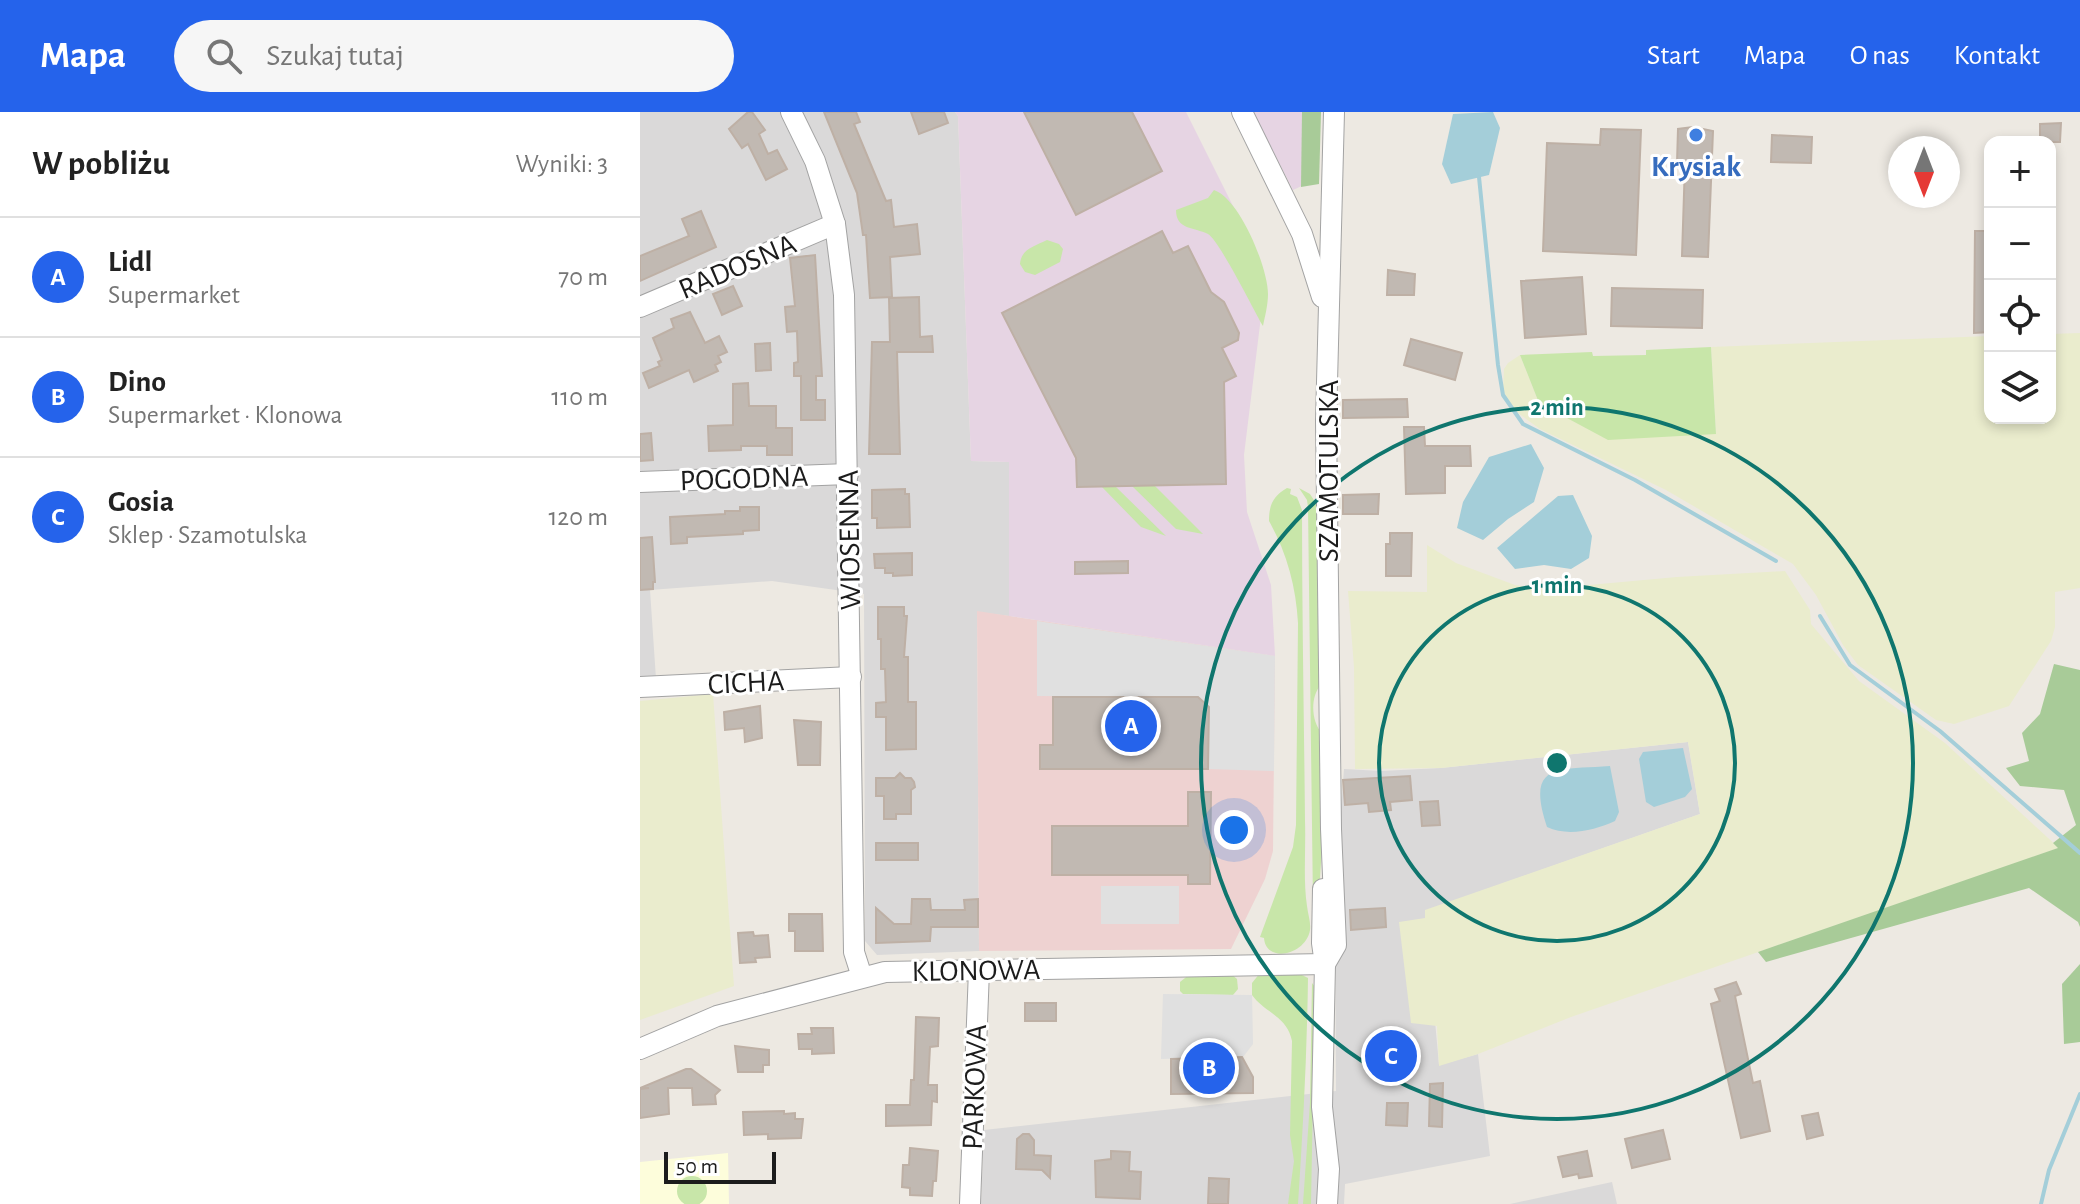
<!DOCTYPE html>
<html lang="pl">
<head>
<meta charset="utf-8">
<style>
	:root { --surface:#fff; --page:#f6f6f6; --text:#222; --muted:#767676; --line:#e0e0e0; --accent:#2563eb }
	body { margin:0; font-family:"Alegreya Sans",sans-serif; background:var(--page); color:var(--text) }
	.controls { position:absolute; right:24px; top:24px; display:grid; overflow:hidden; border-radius:16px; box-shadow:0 4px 12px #0003 }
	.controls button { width:72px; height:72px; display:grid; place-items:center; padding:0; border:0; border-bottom:2px solid var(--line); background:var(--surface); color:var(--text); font:40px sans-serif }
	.compass { position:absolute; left:1248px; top:24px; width:72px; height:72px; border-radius:50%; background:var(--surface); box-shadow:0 4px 12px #0003; rotate:180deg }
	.scale { position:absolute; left:24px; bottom:20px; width:112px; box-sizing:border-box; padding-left:8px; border:4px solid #1c1c1c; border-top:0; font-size:22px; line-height:28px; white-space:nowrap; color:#1c1c1c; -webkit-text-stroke:6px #fff; paint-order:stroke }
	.you { position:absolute; left:594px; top:718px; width:28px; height:28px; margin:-20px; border:6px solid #fff; border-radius:50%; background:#1a73e8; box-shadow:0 0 0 12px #1a73e833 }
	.badge { display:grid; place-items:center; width:52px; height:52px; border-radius:50%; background:var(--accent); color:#fff; font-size:26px; font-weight:700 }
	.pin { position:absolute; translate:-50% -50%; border:4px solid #fff; box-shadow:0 2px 8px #0006 }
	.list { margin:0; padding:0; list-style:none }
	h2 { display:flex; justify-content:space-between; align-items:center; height:104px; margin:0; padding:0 32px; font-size:34px }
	h2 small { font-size:26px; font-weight:400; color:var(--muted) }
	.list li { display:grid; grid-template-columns:52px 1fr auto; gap:24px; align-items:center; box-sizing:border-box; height:120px; padding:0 32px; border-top:2px solid var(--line) }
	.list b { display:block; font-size:30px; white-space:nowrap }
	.list p { margin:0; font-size:26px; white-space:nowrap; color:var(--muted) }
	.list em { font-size:26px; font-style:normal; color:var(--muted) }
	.icon { flex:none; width:44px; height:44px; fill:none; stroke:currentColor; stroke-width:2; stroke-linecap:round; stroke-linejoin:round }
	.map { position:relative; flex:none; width:1440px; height:1092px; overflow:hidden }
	header { display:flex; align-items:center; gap:48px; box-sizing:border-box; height:112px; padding:0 40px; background:var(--accent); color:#fff }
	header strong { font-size:38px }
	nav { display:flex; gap:44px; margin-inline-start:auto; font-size:28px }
	.search { width:560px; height:72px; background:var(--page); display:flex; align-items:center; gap:20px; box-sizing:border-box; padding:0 28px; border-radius:44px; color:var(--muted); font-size:30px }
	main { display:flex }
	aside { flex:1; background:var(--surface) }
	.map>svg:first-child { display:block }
</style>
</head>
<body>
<header>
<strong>Mapa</strong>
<div class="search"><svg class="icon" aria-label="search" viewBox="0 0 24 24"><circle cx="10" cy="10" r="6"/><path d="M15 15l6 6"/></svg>Szukaj tutaj</div>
<nav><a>Start</a><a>Mapa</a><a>O nas</a><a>Kontakt</a></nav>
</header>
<main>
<aside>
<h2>W pobliżu<small>Wyniki: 3</small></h2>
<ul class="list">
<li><span class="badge">A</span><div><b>Lidl</b><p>Supermarket</p></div><em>70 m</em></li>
<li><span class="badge">B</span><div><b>Dino</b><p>Supermarket · Klonowa</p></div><em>110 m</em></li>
<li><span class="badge">C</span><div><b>Gosia</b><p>Sklep · Szamotulska</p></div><em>120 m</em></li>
</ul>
</aside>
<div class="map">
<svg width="1440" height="1092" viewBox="0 0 1440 1092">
	<rect width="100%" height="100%" fill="#ede9e2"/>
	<g fill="#dad9d9">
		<path d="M0,0H315L318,4L331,349L369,350V504L337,500L339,839L237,843L225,829L224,482L132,469L10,478L16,567L0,568Z"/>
		<path d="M1048,630L1060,702L785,799L799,953L838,942L850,1044L705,1072L704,1092H341L344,1018L696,979L695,776L704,657L741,659L801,656Z"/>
		<path d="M972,1070L977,1092H870Z"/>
	</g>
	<path fill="#eed2d1" d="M337,499L635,544L633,739L625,767L591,837L339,839Z"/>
	<g fill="#e6d4e3">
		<path d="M315,0H546L615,138L624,180L604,343L607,400L631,473L635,544L369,504V350L331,349L318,4Z"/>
		<path d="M613,0H667L666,72L653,78Z"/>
	</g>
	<path fill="#fdfddb" d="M88,1041L89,1092H0V1050Z"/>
	<g fill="#eaeccd">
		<path d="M1440,221V476L1415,480V515L1411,529L1369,594L1314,612L1296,608L1218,553L1203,533L1176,483L1153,452L1026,378L900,317L871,296L863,278L864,257L868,251L880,243L899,291L1076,321L1071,235L1350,224V306H1410V222Z"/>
		<path d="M787,433L816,451L875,473L905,477L1037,465L1145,459L1170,498L1171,512L1219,569L1305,631L1419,736L931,905L838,942L799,954L797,914L771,911L759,810L785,806V798L1060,702L1048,630L801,656L715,657L714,555L708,479L787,480Z"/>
		<path d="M73,582L94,874L0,908V589Z"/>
	</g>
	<g fill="#c8e6a9">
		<path d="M574,78C600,87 628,156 628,182C628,193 625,204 623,214C614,199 579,128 568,122C554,115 536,118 536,98L568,86Z"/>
		<path d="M407,128L419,132L423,137L420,150L395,163L385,160L380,152C381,137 395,134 407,128Z"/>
		<path d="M1071,235L1076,322L968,328L899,291L880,243L952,240L953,244L1006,243V238Z"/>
		<path d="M514,373L563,422L536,417L492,374Z"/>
		<path d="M461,374H475L526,424L501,415Z"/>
		<path d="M647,376L651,377L650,382L657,385L662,398C662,502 664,605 665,709C666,737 663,767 667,794C668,803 671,810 670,818C666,843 626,852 624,826L620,825L653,735L656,713L658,511C656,475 647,441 629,409C629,393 633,384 647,376Z"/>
		<path d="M659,376L670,382L677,393L681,573C670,584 671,610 682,621V736L677,810L673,793L668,395L667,388Z"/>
		<path d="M620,861L660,862L668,866C667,942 663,1017 658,1092H648L654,1049L650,1023L652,929C647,904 625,901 612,883V871Z"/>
		<path d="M550,862H591L597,867L598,877L593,883L543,882L540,879V870Z"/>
		<path d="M672,871L675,875L671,1092H663L670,990Z"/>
		<circle cx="52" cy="1079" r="15"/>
	</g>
	<g fill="#a8cb98">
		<path d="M662,0H681L679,72L661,75Z"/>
		<path d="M1414,552L1440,558V815L1438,810L1389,776L1126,850L1118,840L1418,736L1413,731L1436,713L1424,678L1380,674L1366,656L1389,649L1382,621L1400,602Z"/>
		<path d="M1440,852V930L1424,932L1422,872Z"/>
	</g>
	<g fill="#e0e0e0">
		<path d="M397,509L635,544L634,659L568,657L569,596L558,585L397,584Z"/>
		<rect x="461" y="774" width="78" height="38"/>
		<path d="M523,882L612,883L613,932L603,945L521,947Z"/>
	</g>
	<g fill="#a4ced9">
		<path d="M853,0L860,16L849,63L811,72L802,52L813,2Z"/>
		<path d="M891,332L904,356L894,390L868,407L843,428L817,416L823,390L849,345Z"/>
		<path d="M933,383L952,424L949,446L931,457L904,453L875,457L857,436L918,384Z"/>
		<path d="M1043,636L1052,677L1045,685L1014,695L1006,690L999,647L1003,640Z"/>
		<path d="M970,654L979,700L975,709C955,718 928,725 907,715C885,649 919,658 970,654Z"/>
	</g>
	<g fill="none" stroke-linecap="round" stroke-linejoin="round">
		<g stroke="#a4ced9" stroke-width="4">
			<path d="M839,65L858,253L863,283L883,312L995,368L1136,449"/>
			<path d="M1180,504L1210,553L1300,619L1440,741"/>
			<path d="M1401,1092L1409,1058L1440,982"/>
		</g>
	</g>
	<g fill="#c1b9b2" stroke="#beb0a5" stroke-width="2">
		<path d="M108,0H112L125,18L119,22L128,42L137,38L147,57L126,68L108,32L102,36L89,17Z"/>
		<path d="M184,0H216L220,10L214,12L246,89L251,88L254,115L277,112L280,142L250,145L252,185L230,186L226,123H223L217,81Z"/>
		<path d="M271,0H304L308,11L279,22Z"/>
		<path d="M384,0H492L522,59L436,103Z"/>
		<path d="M1421,11L1420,30H1400V12Z"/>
		<path d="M1053,15L1073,19L1068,145L1042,144L1045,51H1037L1038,17Z"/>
		<path d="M961,17L1001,18L996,143L903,139L907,31L960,33Z"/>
		<path d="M1132,23L1172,25L1171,51L1131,50Z"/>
		<path d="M61,99L76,135L0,169V144L49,124L42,107Z"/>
		<path d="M522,119L533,141L548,134L571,180L584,190L599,221L598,228L582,236L596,264L584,270L586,372L437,375L436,346L362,201Z"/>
		<path d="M1335,119H1350L1348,165H1350V220L1334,221Z"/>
		<path d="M175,143L182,264H176V288H185V308H161V264H154V251L158,250L157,219L147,220L145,195L155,194L150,146Z"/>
		<path d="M748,158L775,162L774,183H747Z"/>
		<path d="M942,165L946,222L885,226L881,169Z"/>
		<path d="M93,174L102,194L82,203L73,182Z"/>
		<path d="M972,176L1063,178L1062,216L971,214Z"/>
		<path d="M279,185L280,225L292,224L293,240H257L260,342H229L232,230H250L249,186Z"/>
		<path d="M50,200L65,231L79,224L87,240L78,244L81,250L75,253L78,259L54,270L49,258L9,276L3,261L20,254L18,250L22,248L13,226L34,216L31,207Z"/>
		<path d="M771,227L822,241L815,268L764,253Z"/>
		<path d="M130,231L131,258L116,259L115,232Z"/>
		<path d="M108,271L109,294H136V316H152V343H127V334H101V338L69,339L68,314L93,313V272Z"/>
		<path d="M767,287L768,305L703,306V288Z"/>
		<path d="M764,315H784L785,334H830L831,354H805V381L766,382Z"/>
		<path d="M11,321L13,348L0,349V322Z"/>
		<path d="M265,377V382H269L270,415L237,416V406H232V378Z"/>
		<path d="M739,382L738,402H703V383Z"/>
		<path d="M100,395H119V418L103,419V422L47,425V431L31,432L30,405L85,402V399H100Z"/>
		<path d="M750,421H772L771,464H746V432H750Z"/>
		<path d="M12,425L15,470H13V477L0,478V426Z"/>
		<path d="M272,441V463L253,464V461H245V456H235L234,442Z"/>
		<path d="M488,449V461L435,462V450Z"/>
		<path d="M238,495H264V504H267L264,545H268V590H276V637L246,638V605H236V591L246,590L245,557H241V527H238Z"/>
		<path d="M413,585H558L569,595L568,657H400V633H413Z"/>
		<path d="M120,594L122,626L105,630L104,616L85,618L84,600Z"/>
		<path d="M154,608L181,610L180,653H158Z"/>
		<path d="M260,661L265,666H271L274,670L275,675L271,678V702H256V707H244V684H236V666H255Z"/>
		<path d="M770,664L772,688L750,690L751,698L729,700L728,691L705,693L703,668Z"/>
		<path d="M548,680H571L570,772H548V763H412V714H548Z"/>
		<path d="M798,689L800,713L782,714L780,690Z"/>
		<rect x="236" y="731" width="42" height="17"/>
		<path d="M272,787H290L291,798H325L324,788L338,787V815H291L290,829L236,831V796L254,812H271Z"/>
		<path d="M745,796L746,815L711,818L710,798Z"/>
		<path d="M149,802H182L183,839H155V819H149Z"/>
		<path d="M113,820L114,824L128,823L130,845L115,846L116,850L100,851L98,821Z"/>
		<path d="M1096,870L1101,882L1095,884L1113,971L1120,969L1130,1019L1101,1026L1071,892L1080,889L1075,877Z"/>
		<rect x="385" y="891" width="31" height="18"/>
		<path d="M276,905L299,906L298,934L290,935L288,973H297V990L292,989L291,1013L246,1014V993H270L271,968H274Z"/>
		<path d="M171,916H193L194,941L172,942V937H159L158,922H172Z"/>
		<path d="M755,925H771L770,951L745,952V940H755Z"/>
		<path d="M95,934L129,938V953H123V960H98Z"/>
		<path d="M602,945L613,965V981L531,982V947Z"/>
		<path d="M46,957H51L80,978L75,983L76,992L53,993L52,976H28L29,1002L0,1006V977L9,976H0Z"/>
		<path d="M803,971L802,1015L789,1014L790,972Z"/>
		<path d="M747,991H768L767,1014L746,1013Z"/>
		<path d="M144,999V1002L155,1001V1007H163L161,1026L128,1027V1022L104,1023L103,1000Z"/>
		<path d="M1178,1001L1183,1023L1167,1027L1162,1004Z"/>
		<path d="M1023,1018L1030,1047L992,1056L985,1027Z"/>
		<path d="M383,1022H389L394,1028V1043L411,1044L410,1066L402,1058L376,1057L377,1027Z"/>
		<path d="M270,1036L298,1039L296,1069H293L292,1084L270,1083V1076L262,1075L263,1053H269Z"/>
		<path d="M471,1039L490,1040L489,1059L501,1060L500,1087L456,1085L455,1049L471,1047Z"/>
		<path d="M947,1039L952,1064L939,1066L938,1062L923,1065L918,1045Z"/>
		<path d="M569,1066L589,1067L588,1092H568Z"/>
	</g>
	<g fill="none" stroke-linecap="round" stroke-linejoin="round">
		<g stroke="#a3a3a3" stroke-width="22">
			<g id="minor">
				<path d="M151,0L175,49L195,112L204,183L214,840L222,865"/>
				<path d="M602,0L662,122L682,185"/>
				<path d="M0,195L195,112"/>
				<path d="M0,370L208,362"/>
				<path d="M0,575L211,565"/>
				<path d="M683,777L682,831L685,852L682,995L689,1057L687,1092"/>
				<path d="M685,852L696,833L691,717L686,309L694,0"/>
				<path d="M0,937L77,904L245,860L685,852"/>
				<path d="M330,1092L339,858"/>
			</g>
		</g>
		<use href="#minor" stroke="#fff" stroke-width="20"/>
	</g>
	<g fill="none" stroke="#0f766e" stroke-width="4">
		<circle cx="917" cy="651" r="178"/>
		<circle cx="917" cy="651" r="356"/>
	</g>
	<circle fill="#3f7fe0" stroke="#fff" stroke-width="3" cx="1056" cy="23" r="8"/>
	<g text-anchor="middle" stroke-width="6" stroke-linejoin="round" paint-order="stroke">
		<g font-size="30" font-weight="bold" fill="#366cbe" stroke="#fff">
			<text x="1056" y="64">Krysiak</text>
		</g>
		<g font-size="30" fill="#1c1c1c" stroke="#fff">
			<text transform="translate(97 154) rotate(-23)" y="10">RADOSNA</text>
			<text transform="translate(688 359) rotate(-90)" y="10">SZAMOTULSKA</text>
			<text transform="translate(104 366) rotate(-2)" y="10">POGODNA</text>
			<text transform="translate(209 428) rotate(-91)" y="10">WIOSENNA</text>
			<text transform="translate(106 570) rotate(-3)" y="10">CICHA</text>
			<text transform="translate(336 858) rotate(-1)" y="10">KLONOWA</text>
			<text transform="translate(334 975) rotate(-88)" y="10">PARKOWA</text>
		</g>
	</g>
	<circle cx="917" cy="651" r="12" fill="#0f766e" stroke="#fff" stroke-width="4"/>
	<g font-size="24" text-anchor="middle" font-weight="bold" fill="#0f766e" stroke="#fff" stroke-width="6" stroke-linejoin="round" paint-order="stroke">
		<text x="917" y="303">2 min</text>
		<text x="917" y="481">1 min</text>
	</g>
</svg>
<div class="controls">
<button>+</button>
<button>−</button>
<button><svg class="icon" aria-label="locate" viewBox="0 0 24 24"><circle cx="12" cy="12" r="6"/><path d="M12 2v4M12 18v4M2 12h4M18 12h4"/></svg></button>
<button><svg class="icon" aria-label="layers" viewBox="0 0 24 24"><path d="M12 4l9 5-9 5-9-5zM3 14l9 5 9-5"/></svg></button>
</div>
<svg class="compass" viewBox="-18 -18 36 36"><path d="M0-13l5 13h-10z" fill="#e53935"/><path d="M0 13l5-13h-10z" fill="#767676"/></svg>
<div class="scale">50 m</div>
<div class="you"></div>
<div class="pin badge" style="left:491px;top:614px">A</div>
<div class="pin badge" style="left:569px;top:956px">B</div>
<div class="pin badge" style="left:751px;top:944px">C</div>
</div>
</main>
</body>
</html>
